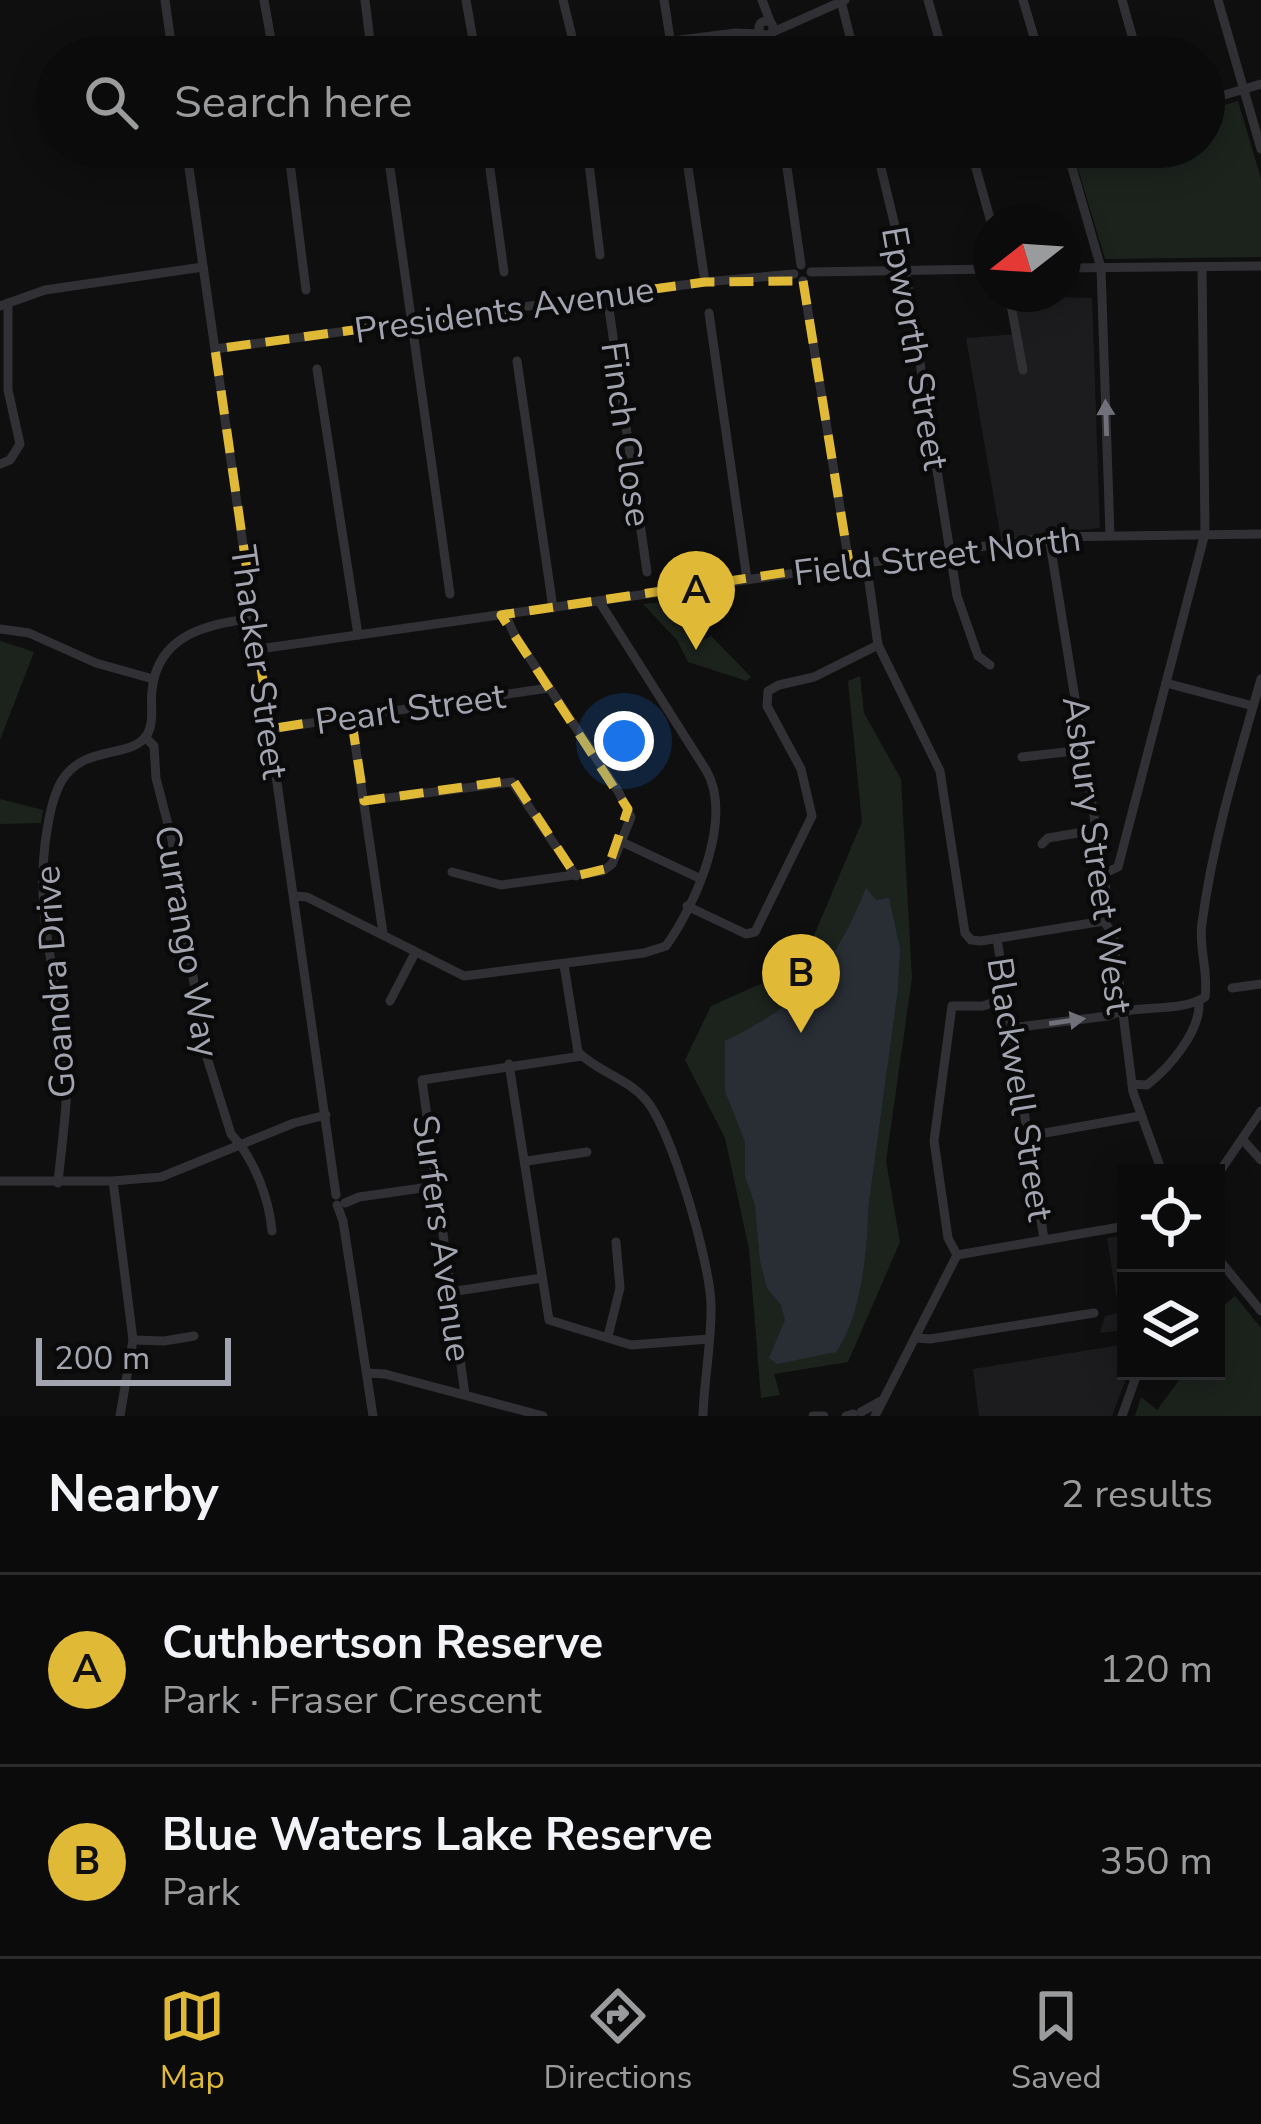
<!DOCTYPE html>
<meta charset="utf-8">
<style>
:root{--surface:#0b0b0c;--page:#19191a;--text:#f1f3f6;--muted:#9a9b9d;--line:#2b2b2d;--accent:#e0ba37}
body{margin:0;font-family:"Nunito Sans",sans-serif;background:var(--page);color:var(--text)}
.controls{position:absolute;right:36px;bottom:36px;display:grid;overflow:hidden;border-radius:0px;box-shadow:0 6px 30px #0003}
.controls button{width:108px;height:108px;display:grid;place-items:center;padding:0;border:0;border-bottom:3px solid var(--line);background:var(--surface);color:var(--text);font:60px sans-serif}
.compass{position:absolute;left:973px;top:204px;width:108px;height:108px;border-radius:50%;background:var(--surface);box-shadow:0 6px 30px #0003;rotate:253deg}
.scale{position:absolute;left:36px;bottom:30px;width:195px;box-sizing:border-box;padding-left:12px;border:6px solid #a2a4b0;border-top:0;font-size:33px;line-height:42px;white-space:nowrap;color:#a2a4b0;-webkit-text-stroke:9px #0a0a0b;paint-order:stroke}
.you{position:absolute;left:624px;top:741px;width:42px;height:42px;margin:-30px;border:9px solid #fff;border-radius:50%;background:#1a73e8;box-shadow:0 0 0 18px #1a73e833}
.badge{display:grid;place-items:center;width:78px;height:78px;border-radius:50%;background:var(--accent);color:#111;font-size:39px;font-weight:700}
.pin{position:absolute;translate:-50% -99px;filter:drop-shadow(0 3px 6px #0008)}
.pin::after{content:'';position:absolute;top:63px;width:42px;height:36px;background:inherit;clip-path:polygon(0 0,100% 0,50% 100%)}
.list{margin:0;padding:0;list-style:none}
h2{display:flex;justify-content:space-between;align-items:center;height:156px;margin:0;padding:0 48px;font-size:51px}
h2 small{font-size:39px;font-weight:400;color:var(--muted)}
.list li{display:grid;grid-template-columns:78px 1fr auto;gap:36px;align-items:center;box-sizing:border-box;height:192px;padding:0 48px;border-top:3px solid var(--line)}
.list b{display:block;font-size:45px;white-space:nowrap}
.list p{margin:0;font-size:39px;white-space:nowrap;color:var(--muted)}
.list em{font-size:39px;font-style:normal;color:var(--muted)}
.icon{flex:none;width:66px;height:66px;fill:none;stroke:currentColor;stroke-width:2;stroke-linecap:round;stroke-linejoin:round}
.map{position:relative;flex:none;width:1261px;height:1416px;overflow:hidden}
.search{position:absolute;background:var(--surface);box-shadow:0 6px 30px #0003;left:36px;right:36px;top:36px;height:132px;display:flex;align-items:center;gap:30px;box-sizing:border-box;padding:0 42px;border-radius:66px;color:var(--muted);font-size:45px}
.sheet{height:540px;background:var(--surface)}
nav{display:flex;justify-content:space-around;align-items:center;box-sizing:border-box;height:168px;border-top:3px solid var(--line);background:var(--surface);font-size:33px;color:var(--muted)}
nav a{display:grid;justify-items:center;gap:6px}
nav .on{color:var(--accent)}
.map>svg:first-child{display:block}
.built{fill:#1c1b1d}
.green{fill:#1c231d}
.water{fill:#292e35}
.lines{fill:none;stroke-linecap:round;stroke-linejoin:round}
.minor{stroke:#313135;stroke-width:9}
.oneway{fill:#6f7079}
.marked{fill:none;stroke:#e0ba37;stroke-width:9;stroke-dasharray:24 15;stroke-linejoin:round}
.labels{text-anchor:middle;stroke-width:9;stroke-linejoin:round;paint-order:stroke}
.street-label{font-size:36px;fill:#a2a4b0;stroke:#0a0a0b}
</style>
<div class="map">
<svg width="1261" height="1416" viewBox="0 0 1261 1416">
<rect width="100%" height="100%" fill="#0f0f10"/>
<g class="built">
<path d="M1016 296 1092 298 1100 528 1001 539 966 338 1019 334Z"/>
<path d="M1126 1235V1330L1100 1333 1105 1316 1119 1313 1107 1238Z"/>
<path d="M1126 1344 1129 1371 1112 1416H979L973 1369Z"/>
</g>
<g class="green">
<path d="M1238 101 1261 179V257L1105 259 1072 149 1204 147V111Z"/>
<path d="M664 602 698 642 711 636 751 677 747 681 688 662 677 640 643 604Z"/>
<path d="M1 641 34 652 0 740V641Z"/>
<path d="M860 676 864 713 901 779 912 978 886 1161 900 1242 848 1362 774 1374 780 1395 761 1398 749 1249 725 1138 685 1060 711 1006 801 966 862 822 848 681Z"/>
<path d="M0 799 43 810 41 823 0 824Z"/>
<path d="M1235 1296 1261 1328V1416H1135L1141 1397 1157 1410 1186 1371H1216V1312Z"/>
</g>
<path class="water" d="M866 888 876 900 889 898 900 949 898 988 868 1209C868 1250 860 1320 836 1352L777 1364 769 1358 785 1320 781 1305 767 1288 760 1261 755 1205 745 1176V1142L725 1091V1041C803 1003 834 968 866 888Z"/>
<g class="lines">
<g class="minor">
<path d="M165 0 173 57"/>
<path d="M264 0 274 57"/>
<path d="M365 0 372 57"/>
<path d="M466 0 476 57"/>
<path d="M563 0 576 53"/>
<path d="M664 0 673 57"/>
<path d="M762 0 770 21"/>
<path d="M928 0 944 57"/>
<path d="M1023 0 1040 57"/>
<path d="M1122 0 1138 57"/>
<path d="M1218 0 1261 149"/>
<path d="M841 1 855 57"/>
<circle cx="766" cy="28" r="7"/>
<path d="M773 32 845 0"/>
<path d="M771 33 772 57"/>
<path d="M543 57 736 33 762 34"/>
<path d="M1204 101 1261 84"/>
<path d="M186 147 336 1195"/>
<path d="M288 147 306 290"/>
<path d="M387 147 450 594"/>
<path d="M487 147 504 272"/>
<path d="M587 147 600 255"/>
<path d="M685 147 705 282"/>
<path d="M784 147 801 265"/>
<path d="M876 147 905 268 957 596 978 656 990 665"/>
<path d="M970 147 991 222"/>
<path d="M1066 147 1101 268 1110 535"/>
<path d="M1063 268 1261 266"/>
<path d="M811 272 991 269"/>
<path d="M803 281 849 563"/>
<path d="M1009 294 1023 370"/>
<path d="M607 295 647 572"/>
<path d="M0 306 45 290 203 267"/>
<path d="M709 313 747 579"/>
<path d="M215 349 705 282 794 274"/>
<path d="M517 361 553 608"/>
<path d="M317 369 358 635"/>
<path d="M0 464 10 460 20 444 8 390V303"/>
<path d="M1049 537 1108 903 1104 921 1113 935 1133 1092 1161 1169"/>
<path d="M866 561 878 645 940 771 965 933 971 940 981 941 1104 921"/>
<path d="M0 629 29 633 96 663 153 679"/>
<path d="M259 649 1049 537 1261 534"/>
<path d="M1166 683 1253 706"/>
<path d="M351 716 383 933"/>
<path d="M270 729 549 688"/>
<path d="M145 737 154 746 156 778 172 840 204 1048 231 1134C254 1158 269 1198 272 1231"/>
<path d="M1022 757 1083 750"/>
<path d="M364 801 512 782 576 876"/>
<path d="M622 842 699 878"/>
<path d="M1042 844 1048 838 1096 830"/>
<path d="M452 872 501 885 603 871 612 864 631 817 618 791 515 636 505 614"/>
<path d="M1103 874 1118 867 1205 533 1202 267"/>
<path d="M294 896 307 897 464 976 644 953 666 946C696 904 734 818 706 770L599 601"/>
<path d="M687 906 746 934 755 932 812 816 801 769 767 706 768 691 779 685 814 677 878 645"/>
<path d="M997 939 1044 1239"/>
<path d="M564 965 578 1052C598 1072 627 1078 646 1100 672 1130 710 1263 711 1304 712 1341 704 1379 703 1416"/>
<path d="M1232 988 1261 984"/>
<path d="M390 1001 415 953"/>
<path d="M1011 1028 1108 1016C1138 1003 1178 1014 1205 997 1209 972 1198 947 1202 923 1213 840 1238 759 1261 679"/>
<path d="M509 1064 549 1320 631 1345 709 1339"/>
<path d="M1132 1084 1147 1085C1169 1068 1201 1031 1199 1002"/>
<path d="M1028 1136 1140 1116"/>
<path d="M1242 1139 1261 1160"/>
<path d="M527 1161 587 1152"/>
<path d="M1216 1177 1261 1111"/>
<path d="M0 1181H113L161 1177 294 1123 326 1115"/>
<path d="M113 1181 133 1340 120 1416"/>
<path d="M58 1183C62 1139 71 1088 65 1044 56 973 36 919 45 844 48 824 51 800 61 782 84 743 130 760 147 735 155 721 150 705 152 690 158 634 208 624 254 618"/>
<path d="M345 1203 359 1197 436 1186"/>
<path d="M337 1205 343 1221 373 1416"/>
<path d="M957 1255 1126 1226"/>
<path d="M1216 1256 1261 1311"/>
<path d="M450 1292 542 1278"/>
<path d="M608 1336 620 1288 616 1242"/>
<path d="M915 1338 930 1339 1094 1313"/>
<path d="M133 1340 164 1341 194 1336"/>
<path d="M367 1373 385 1374 543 1416"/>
<path d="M465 1395 422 1080 582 1056"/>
<path d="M861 1412 881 1401"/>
<path d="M813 1416H824"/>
<path d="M846 1416 853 1414"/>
<path d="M875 1416 957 1255 948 1238 934 1141 952 1006H983L1006 998"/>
<path d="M1122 1416 1138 1371"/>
</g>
</g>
<defs><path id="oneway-solid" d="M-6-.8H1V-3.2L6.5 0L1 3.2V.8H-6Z" transform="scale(3)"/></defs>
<g class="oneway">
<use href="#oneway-solid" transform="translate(1106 418) rotate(-92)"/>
<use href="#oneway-solid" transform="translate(1067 1021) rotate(-8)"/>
</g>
<path class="marked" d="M803 281 849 563 501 615 628 809 608 868 576 876 513 780 364 801 351 716 270 729 215 349 705 282Z"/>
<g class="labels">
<g class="street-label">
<text transform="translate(504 309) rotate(-8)" y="13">Presidents Avenue</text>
<text transform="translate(916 348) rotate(80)" y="13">Epworth Street</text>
<text transform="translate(627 434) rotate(82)" y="13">Finch Close</text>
<text transform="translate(937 555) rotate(-7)" y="13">Field Street North</text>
<text transform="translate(260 662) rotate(82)" y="13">Thacker Street</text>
<text transform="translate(410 708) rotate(-8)" y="13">Pearl Street</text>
<text transform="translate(1098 855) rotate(82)" y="13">Asbury Street West</text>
<text transform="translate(188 941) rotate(80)" y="13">Currango Way</text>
<text transform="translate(54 982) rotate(-94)" y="13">Goandra Drive</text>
<text transform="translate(1021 1089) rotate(81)" y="13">Blackwell Street</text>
<text transform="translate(443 1238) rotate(82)" y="13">Surfers Avenue</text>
</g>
</g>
</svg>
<div class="controls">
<button><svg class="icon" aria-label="locate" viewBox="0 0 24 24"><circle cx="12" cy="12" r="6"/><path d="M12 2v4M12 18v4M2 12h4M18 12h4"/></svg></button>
<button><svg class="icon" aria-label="layers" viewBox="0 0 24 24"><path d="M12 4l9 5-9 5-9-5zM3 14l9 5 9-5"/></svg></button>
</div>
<svg class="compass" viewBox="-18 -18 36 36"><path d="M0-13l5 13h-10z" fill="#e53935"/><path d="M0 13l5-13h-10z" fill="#9a9b9d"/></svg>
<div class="scale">200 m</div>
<div class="you"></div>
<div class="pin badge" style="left:696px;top:650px">A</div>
<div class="pin badge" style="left:801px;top:1033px">B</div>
<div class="search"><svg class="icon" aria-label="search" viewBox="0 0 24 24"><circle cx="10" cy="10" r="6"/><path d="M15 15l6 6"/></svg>Search here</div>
</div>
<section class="sheet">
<h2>Nearby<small>2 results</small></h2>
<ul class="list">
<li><span class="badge">A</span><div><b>Cuthbertson Reserve</b><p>Park · Fraser Crescent</p></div><em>120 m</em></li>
<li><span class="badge">B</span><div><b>Blue Waters Lake Reserve</b><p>Park</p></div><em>350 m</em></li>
</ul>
</section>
<nav>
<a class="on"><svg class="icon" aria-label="map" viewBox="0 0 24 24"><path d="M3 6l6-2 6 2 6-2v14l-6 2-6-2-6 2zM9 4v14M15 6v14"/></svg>Map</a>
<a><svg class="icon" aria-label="directions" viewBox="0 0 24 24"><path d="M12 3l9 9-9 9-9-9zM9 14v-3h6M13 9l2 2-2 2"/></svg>Directions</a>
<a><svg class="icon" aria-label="saved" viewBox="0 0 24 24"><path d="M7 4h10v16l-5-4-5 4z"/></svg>Saved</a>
</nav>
